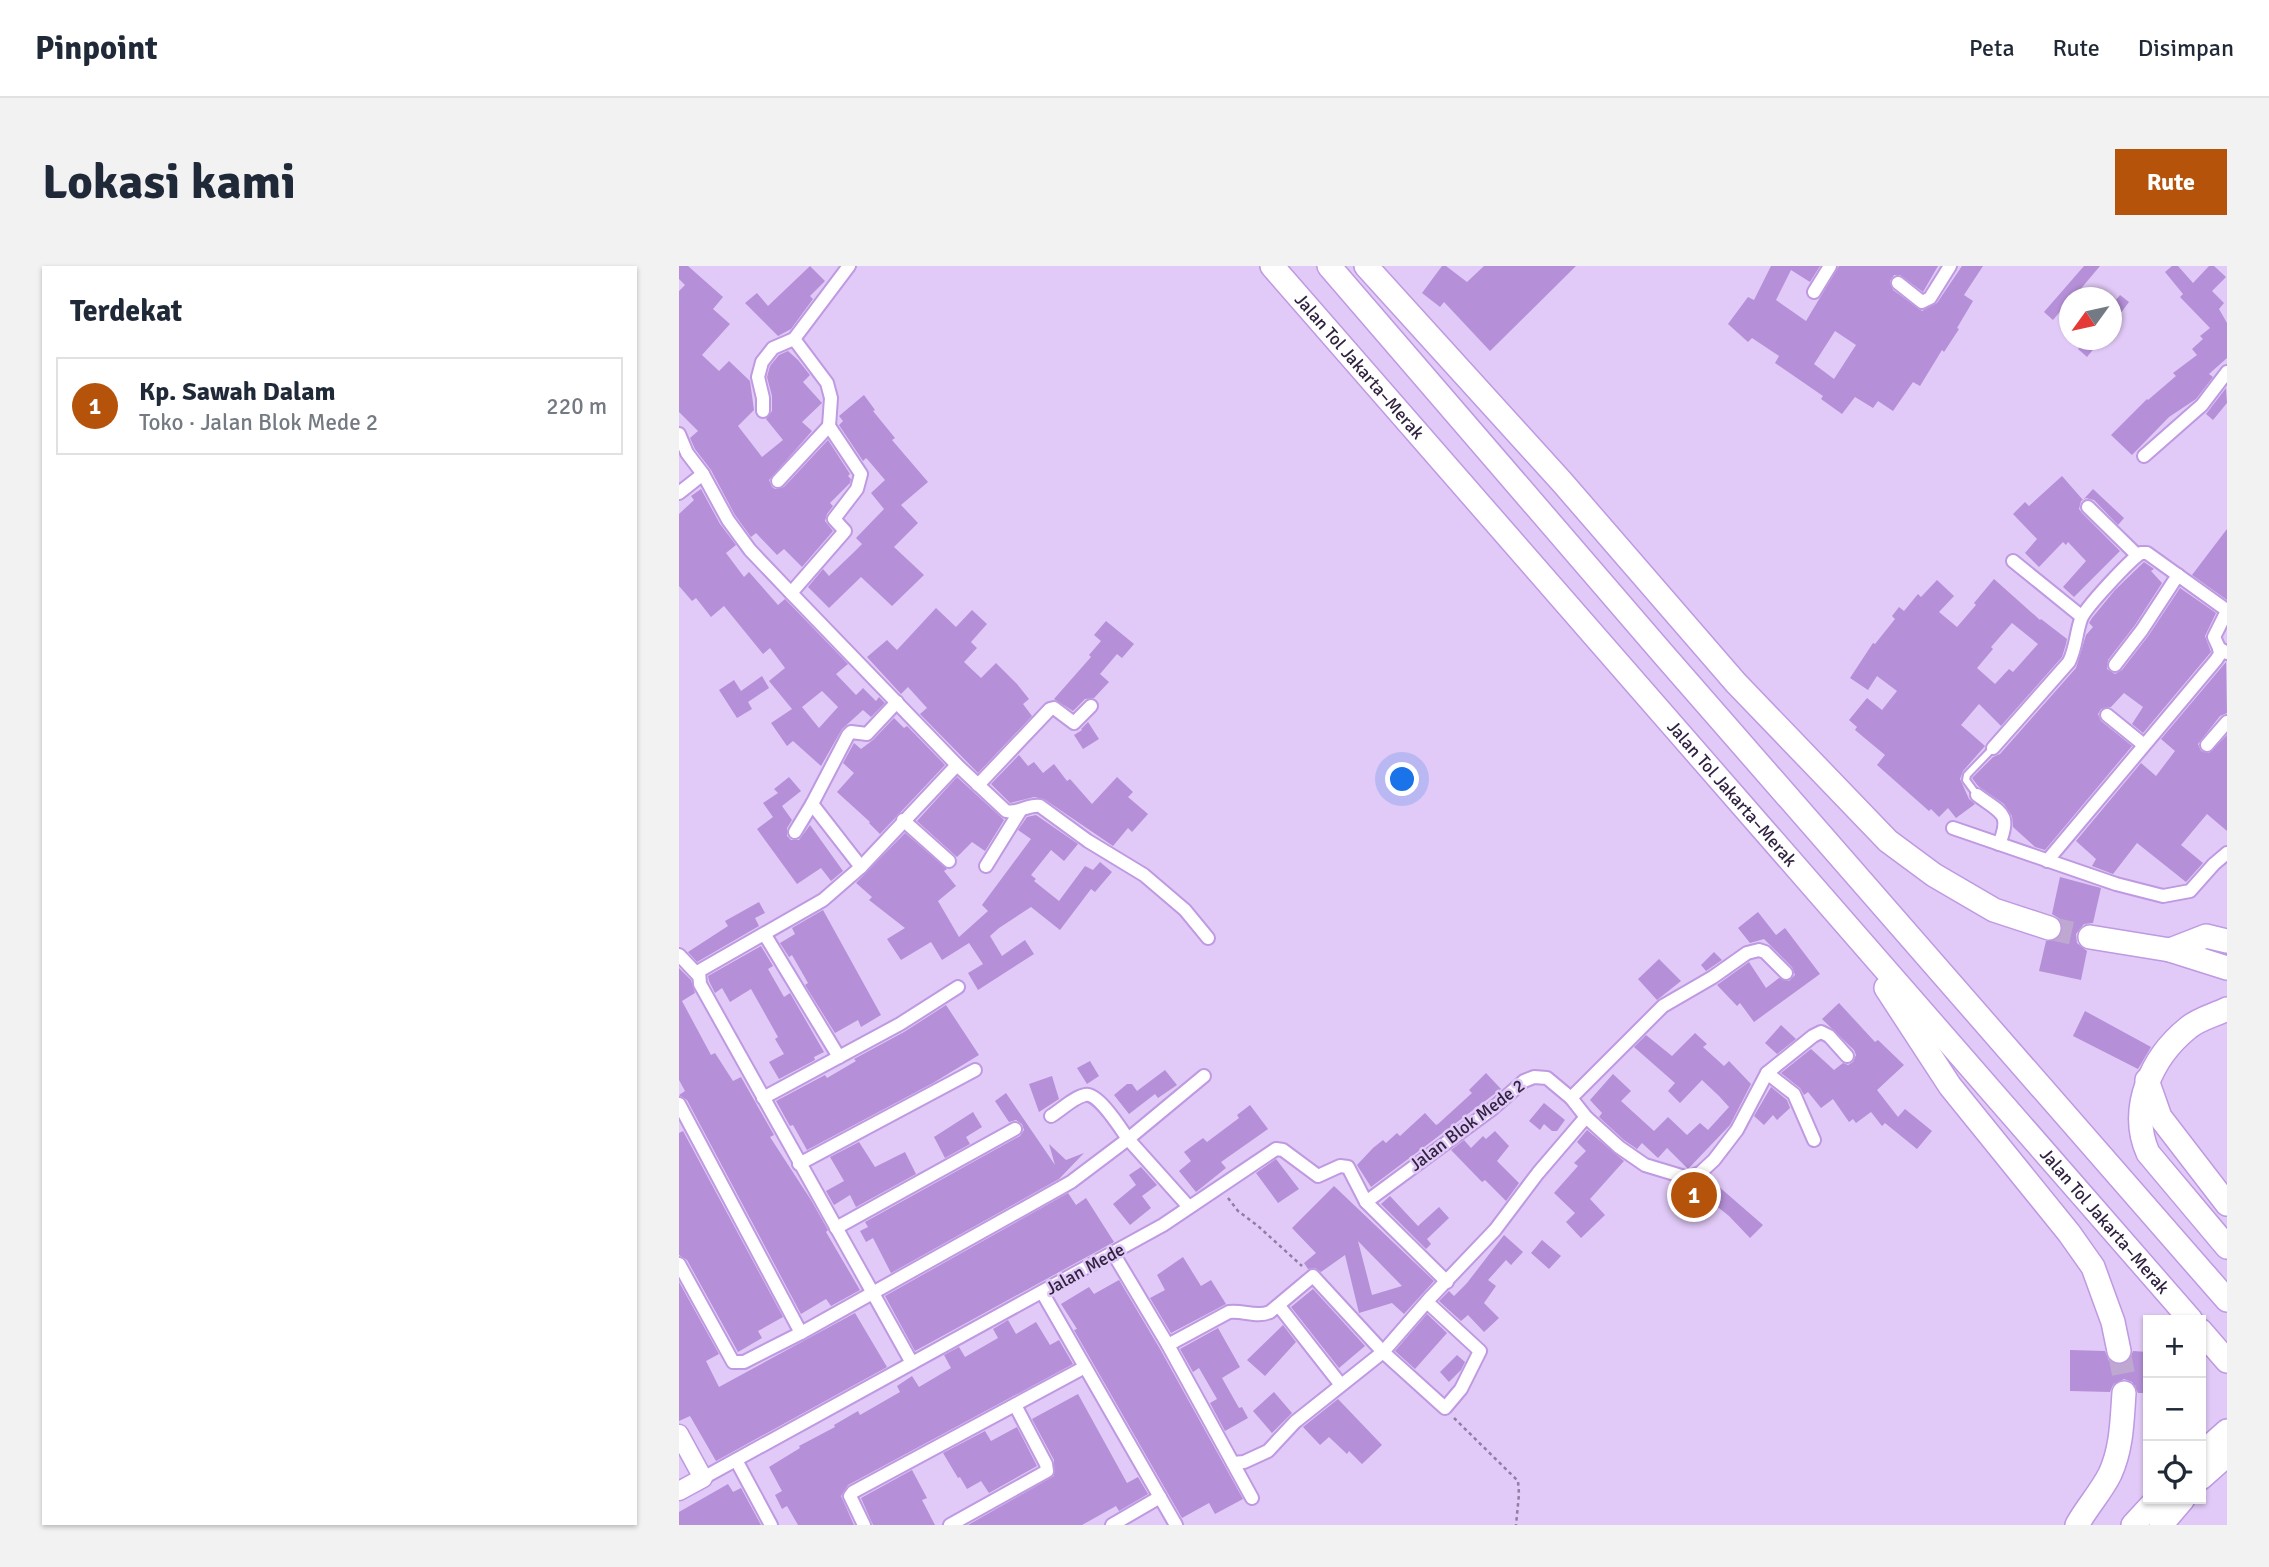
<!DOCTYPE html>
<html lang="id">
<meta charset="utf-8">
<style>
:root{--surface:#fff;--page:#f2f2f3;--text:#1f2937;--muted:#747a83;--line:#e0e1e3;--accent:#b45309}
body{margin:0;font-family:Signika,sans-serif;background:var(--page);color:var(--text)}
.controls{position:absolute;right:21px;bottom:21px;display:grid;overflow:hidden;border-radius:0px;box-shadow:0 2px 5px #0004}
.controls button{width:63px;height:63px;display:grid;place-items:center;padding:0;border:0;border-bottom:2px solid var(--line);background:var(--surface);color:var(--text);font:35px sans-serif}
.compass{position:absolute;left:1380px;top:21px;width:63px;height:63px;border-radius:50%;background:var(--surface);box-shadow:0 2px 5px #0004;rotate:237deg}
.you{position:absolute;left:724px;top:514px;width:24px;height:24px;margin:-18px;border:5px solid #fff;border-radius:50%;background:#1a73e8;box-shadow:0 0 0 10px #1a73e833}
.badge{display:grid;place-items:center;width:46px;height:46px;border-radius:50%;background:var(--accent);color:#fff;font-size:23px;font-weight:700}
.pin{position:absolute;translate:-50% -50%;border:4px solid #fff;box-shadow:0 2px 7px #0006}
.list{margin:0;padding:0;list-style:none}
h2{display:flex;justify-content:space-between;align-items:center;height:91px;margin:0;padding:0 28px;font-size:30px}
h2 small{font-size:23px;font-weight:400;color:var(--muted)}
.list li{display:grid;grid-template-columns:46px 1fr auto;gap:21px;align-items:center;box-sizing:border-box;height:98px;margin:0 14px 14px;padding:0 14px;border:2px solid var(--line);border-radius:0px}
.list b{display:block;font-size:26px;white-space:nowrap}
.list p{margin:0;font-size:23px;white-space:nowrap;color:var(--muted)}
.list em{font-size:23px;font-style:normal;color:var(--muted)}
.icon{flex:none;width:38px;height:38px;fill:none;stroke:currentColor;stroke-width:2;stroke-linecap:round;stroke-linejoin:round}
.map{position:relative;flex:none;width:1548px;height:1259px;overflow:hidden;border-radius:0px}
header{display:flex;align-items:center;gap:42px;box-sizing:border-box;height:98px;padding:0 35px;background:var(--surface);border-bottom:2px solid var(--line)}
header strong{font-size:33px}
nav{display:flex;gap:38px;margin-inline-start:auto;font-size:24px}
.intro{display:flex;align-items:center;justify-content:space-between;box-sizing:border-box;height:168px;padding:0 42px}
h1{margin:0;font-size:49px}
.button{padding:18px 32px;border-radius:0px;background:var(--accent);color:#fff;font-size:24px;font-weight:700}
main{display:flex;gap:42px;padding:0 42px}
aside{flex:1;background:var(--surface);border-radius:0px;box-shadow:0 2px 5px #0004}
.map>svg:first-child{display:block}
.building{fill:#b58fd7;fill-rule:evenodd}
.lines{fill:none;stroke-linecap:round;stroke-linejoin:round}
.highway-tunnel{stroke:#bea8d2;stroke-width:23;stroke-dasharray:23 11;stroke-linecap:butt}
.lane-casing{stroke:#bf99e1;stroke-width:10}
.street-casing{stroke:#bf99e1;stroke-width:16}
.secondary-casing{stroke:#bf99e1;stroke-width:21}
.highway-casing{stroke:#bf99e1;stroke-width:26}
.path{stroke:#907da3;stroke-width:2.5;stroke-dasharray:3.5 3.5;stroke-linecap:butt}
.lane{stroke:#fff;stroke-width:6}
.street{stroke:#fff;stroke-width:12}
.secondary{stroke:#fff;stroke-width:18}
.highway{stroke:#fff;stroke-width:23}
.labels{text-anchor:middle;stroke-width:5;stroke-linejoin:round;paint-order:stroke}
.street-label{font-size:18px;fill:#31223f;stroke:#e1caf7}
</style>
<header>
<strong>Pinpoint</strong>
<nav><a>Peta</a><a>Rute</a><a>Disimpan</a></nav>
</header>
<div class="intro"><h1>Lokasi kami</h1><a class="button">Rute</a></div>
<main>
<aside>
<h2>Terdekat<small></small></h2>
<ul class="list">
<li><span class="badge">1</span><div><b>Kp. Sawah Dalam</b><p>Toko · Jalan Blok Mede 2</p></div><em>220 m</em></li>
</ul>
</aside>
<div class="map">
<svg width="1548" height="1259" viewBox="0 0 1548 1259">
<rect width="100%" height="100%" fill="#e1caf7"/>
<g class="building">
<path d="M0 0H9L44 31 34 43 51 58 23 89 40 105 50 95 71 115 75 144 59 160 83 191 104 174 87 153 93 145V130L88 111 91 100 100 89 109 85 119 94 131 109 124 116 143 137 123 156 133 165 90 214 93 221 96 223 105 221 149 174 171 208 169 210 172 213 171 217 151 237 154 240 148 248 146 255 154 265 123 301 105 283 98 289 77 267 72 271 56 249 32 204 16 183 11 172 19 165 0 146V25L6 19 0 13Z"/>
<path d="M131 0 146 15 131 30 134 33 112 63 99 70 66 37 78 27 89 40Z"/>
<path d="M763 0H767L788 16 805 0H897L811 85 765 36 761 41 743 27Z"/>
<path d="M1092 0H1141L1131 16 1112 4 1097 34 1127 55 1160 0H1259L1244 26 1221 9H1215L1211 15 1214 24 1243 45 1258 37 1283 0H1304L1285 29 1294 35 1278 62 1280 63 1265 86 1263 84 1241 120 1234 116 1214 145 1199 135 1194 142 1176 131 1163 148 1142 133 1144 130 1096 97 1100 90 1073 72 1069 76 1049 58 1069 31 1075 34ZM1156 65 1177 79 1155 113 1135 98Z"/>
<path d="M1405 0H1421L1394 32H1390V35L1374 54 1365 46Z"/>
<path d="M1493 0H1499L1514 17 1530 0H1535L1547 11 1533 25 1545 37 1540 43 1548 57V92L1530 108 1534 111 1517 133 1490 151 1453 189 1432 169 1468 133 1469 134 1497 110 1494 107 1518 89 1513 83 1524 73 1521 70 1531 62 1501 31 1504 28 1486 6Z"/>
<path d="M1441 29 1450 36 1432 60V40Z"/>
<path d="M1406 74H1422L1408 91 1399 83Z"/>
<path d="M1547 122 1548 137 1534 154 1527 148Z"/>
<path d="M185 129 196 144 194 145 216 172 213 174 249 216 222 239 239 257 215 281 245 309 213 340 182 311 150 342 129 321 144 303 150 310 173 288 183 278 177 272 205 243 192 227 206 214 189 194 187 192 184 195 160 159 164 155 160 150Z"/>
<path d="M1383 210 1404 234 1414 223 1445 252 1439 259 1415 234 1407 232 1402 235 1400 243 1403 247 1441 285 1395 331 1384 321 1407 295 1389 276 1387 279 1384 276 1360 301 1346 287 1358 273 1334 248 1346 236 1350 240Z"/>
<path d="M22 223 41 258 57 279 47 287 65 311 70 306 99 339 106 333 169 398 157 408 177 429 184 422 197 435 200 431 206 437 192 451 184 444 163 463 142 500 114 475 108 480 92 457 113 443 90 415 106 402 91 382 84 388 45 340 32 351 17 332 13 335 0 320V248L15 234 12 230ZM143 425 159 441 140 462 123 441Z"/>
<path d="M1548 263V334L1513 309Z"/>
<path d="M1465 296 1475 303 1472 305 1483 317 1456 359 1429 394 1428 403 1436 408 1443 404 1470 369 1501 322 1537 347 1526 370 1532 386 1464 467 1453 458 1464 441 1445 427 1432 441 1422 443 1419 448 1422 455 1453 480 1366 584 1356 581 1334 561 1333 550 1325 538 1299 520 1293 512 1314 491 1321 488 1397 402 1407 369 1414 361 1410 357 1413 352 1436 324Z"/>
<path d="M1315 313 1361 354 1362 353 1388 373 1387 378 1383 391 1322 460 1300 438 1282 459 1306 480 1284 505 1281 513 1290 533 1296 538 1277 552 1269 542 1260 551 1252 543 1250 545 1198 499 1206 489 1176 464 1178 461 1170 454 1188 432 1203 444 1218 425 1198 410 1189 424 1171 412 1194 377 1196 378 1216 353 1213 350 1220 341 1225 345 1239 328 1242 331 1258 314 1275 330 1260 346 1278 361 1297 339 1295 337ZM1333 357 1359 378 1334 406 1330 403 1316 418 1298 402 1314 383 1312 381Z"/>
<path d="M257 342 277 361 293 344 308 358 292 376 298 382 285 396 302 412 317 397 338 418 350 433 344 438 353 450 299 507 241 448 248 442 229 421 222 428 188 391 208 374 218 384Z"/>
<path d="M427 355 455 378 443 392 438 388 421 408 430 416 415 432 406 433 394 445 375 433 412 391 410 389 422 375 415 369Z"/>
<path d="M1547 396 1548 447 1541 450 1519 478 1522 485 1530 487 1548 469V565L1528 548 1502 579 1524 597 1507 616 1458 577 1434 608 1413 600 1417 593 1397 575 1462 497 1477 510 1496 485 1482 473Z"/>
<path d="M83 410 90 422 69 436 73 443 58 452 40 424 55 414 62 425Z"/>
<path d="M215 452 225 462 228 460 266 499 201 568 190 557 191 556 158 526 175 507 164 497 175 477 182 483 194 474Z"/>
<path d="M409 456 420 473 404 483 395 469 403 464 402 463Z"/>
<path d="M340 489 349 500 355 496 364 507 375 498 388 515 391 513 413 538 438 511 454 526 449 531 469 548 453 566 449 562 434 580 365 533 355 531 331 537 312 518Z"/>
<path d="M110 511 122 525 103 540 113 554 108 562V570L112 574H120L131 559 164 605 152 615 142 602 118 618 78 563 94 551 84 537 99 527 95 523Z"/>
<path d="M278 511 325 554 306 585 293 576 278 591 238 555Z"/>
<path d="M357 549 399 578 385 595 372 584 352 609 357 613 355 615 380 635 406 600 414 604 421 596 433 606 416 626 412 623 381 664 352 641 320 662 311 670 323 690 346 674 355 688 299 724 289 707 304 698 290 677 263 694 252 676 222 694 208 673 226 662 190 634 193 631 177 617 226 567 268 603 265 605 277 620 259 635 280 671 309 645 303 639 352 573 339 564 348 551Z"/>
<path d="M1381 611 1422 622 1414 657 1405 658 1397 668 1398 677 1408 685 1402 714 1360 705 1367 675 1379 673 1383 666 1381 653 1373 648Z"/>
<path d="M80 636 86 647 76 652 80 660 18 696 9 686 49 660 46 655Z"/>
<path d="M144 644 202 749 182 761 179 754 156 767 126 719 129 717 113 689 110 691 101 677 116 668 113 662Z"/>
<path d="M1079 646 1097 669 1106 662 1141 708 1075 756 1061 737 1058 740 1038 719 1070 696 1087 722 1100 712 1110 715 1116 709 1113 701 1085 673 1071 677 1059 662Z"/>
<path d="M82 680 94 700 89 703 105 731 111 727 145 786 135 791 136 794 100 813 90 796 105 788 96 773 99 771 72 723 51 736 43 722 36 727 30 715 29 710Z"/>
<path d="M1035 686 1043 694 1027 705 1022 699Z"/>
<path d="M980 693 1002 715 978 734 959 713Z"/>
<path d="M0 702 12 714 16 727 3 735 32 789 36 787 54 815 62 811 95 869 91 871 132 934 149 964 147 966 181 1024 152 1040 147 1033 122 1048 8 834 0 829 6 825 0 814Z"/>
<path d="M1160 737 1196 776 1199 774 1225 799 1198 824 1219 851 1226 843 1253 865 1238 883 1206 857 1203 860 1192 846 1177 857 1174 853 1170 856 1154 833 1142 842 1129 826 1125 829 1121 822 1102 807 1132 783 1155 804 1164 797 1169 799 1174 796 1177 789 1175 784 1143 753Z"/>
<path d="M267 739 300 789 254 817 128 884 114 859 111 860 97 835 146 809 148 812 177 795 175 793 225 766Z"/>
<path d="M1406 745 1472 781 1459 803 1394 770Z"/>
<path d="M1102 759 1117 773 1098 788 1086 777Z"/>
<path d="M1016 767 1028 778 1024 781 1045 800 1050 795 1072 818 1051 859 1009 903 988 882 979 892 963 877 958 883 945 874 920 851 923 847 911 834 934 808 952 825 942 835 975 865 989 851 1008 869 1021 857 1029 864 1050 841 1040 830 1023 814 1001 837 989 825 996 817 955 781 967 769 993 790Z"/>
<path d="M411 795 420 810 408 818 398 802Z"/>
<path d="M486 804 498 819 479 832 476 828 450 848 435 829 448 818H453L458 825Z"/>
<path d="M807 807 822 823 692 921 678 899 694 882 704 874 707 877 718 867 721 870 746 847 757 859 759 858 793 827 790 824Z"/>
<path d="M373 810 380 833 360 846 350 818Z"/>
<path d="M1092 821 1108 834 1111 842 1098 854 1094 849 1085 859 1075 850Z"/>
<path d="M327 827 376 899 370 878 387 894 405 887 380 913 212 1007 194 972 187 976 181 965 189 961 186 956 341 870 345 864 343 858 337 854 330 856 316 835Z"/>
<path d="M865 837 886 854 878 865H873L865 858 861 864 850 855Z"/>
<path d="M571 839 589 863 542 896 547 902 517 926 500 905 512 895 505 886 524 872 528 876 560 852 558 849Z"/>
<path d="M294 846 303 861 287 871 291 878 266 892 255 871Z"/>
<path d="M908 864 945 895 911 933 926 949 902 972 887 956 896 947 875 927 899 900 895 897 907 885 898 876Z"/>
<path d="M4 865 104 1051 79 1065 83 1072 59 1086 8 994 0 989V867Z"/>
<path d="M816 865 830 880 818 895 840 917 827 935 806 914 803 916 772 884 785 874 792 882 804 870 807 873Z"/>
<path d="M180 876 196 901 226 886 237 908 177 941 171 929 155 939 147 925 165 915 151 891Z"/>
<path d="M597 893 620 923 599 937 577 907Z"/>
<path d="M462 901 478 919 463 930 472 942 451 959 434 938 457 919 450 909Z"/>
<path d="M1031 913 1084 959 1071 972 1050 950 1020 926Z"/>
<path d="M655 920 755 1015 725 1048 713 1037 680 1047 666 989 642 1006 636 1002 629 1003 625 997 637 987 613 962ZM679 975 723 1020 693 1029Z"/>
<path d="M389 927 397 939 407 932 435 976 236 1085 206 1030Z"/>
<path d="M711 930 739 960 760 941 770 952 748 973 752 978 747 983 702 938Z"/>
<path d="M825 969 844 986 832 999 827 994 809 1014 817 1020 805 1037 820 1052 805 1066 789 1049 782 1055 760 1035 770 1025 775 1030 788 1017Z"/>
<path d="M863 974 882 990 870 1003 852 987Z"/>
<path d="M504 991 522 1020 532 1014 547 1038 492 1067 471 1032 486 1024 478 1009Z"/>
<path d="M440 1014 481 1083 564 1233 536 1248 530 1237 503 1252 395 1064 398 1063 382 1038 410 1021 415 1028Z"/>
<path d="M0 1016 40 1088 27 1095 40 1121 176 1047 208 1101 37 1195 11 1150 0 1155Z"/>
<path d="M634 1023 686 1080 660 1102 612 1041Z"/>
<path d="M748 1048 768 1067 736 1103 716 1085Z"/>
<path d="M329 1054 337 1068 357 1056 371 1079 380 1074 394 1098 169 1219 162 1230 175 1259H119L108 1240 103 1243 96 1229 103 1225 90 1201 121 1182 120 1180 156 1161 155 1159 179 1145 181 1149 221 1126 218 1120 233 1110 240 1121 272 1102 265 1089 280 1081 286 1091 319 1072 314 1063Z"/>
<path d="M604 1059 617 1076 586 1110 568 1094Z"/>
<path d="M539 1062 561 1101 543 1112 560 1142 563 1141 569 1152 546 1165 531 1137 538 1133 520 1102 514 1106 501 1083Z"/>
<path d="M1391 1084 1426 1085 1430 1095 1442 1099 1450 1095 1454 1085 1469 1086V1127H1459L1453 1116 1445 1113 1434 1119 1431 1126 1391 1125Z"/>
<path d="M778 1089 786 1096 782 1104 770 1116 761 1106Z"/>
<path d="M595 1126 613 1147 593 1167 574 1145Z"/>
<path d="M399 1128 448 1217 459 1211 469 1228 440 1245 437 1240 403 1259H289L375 1210V1194L353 1153Z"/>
<path d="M659 1133 703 1179 683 1198 670 1185 668 1188 650 1171 641 1179 624 1161Z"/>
<path d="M338 1161 358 1200 310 1227 302 1215 288 1223 281 1211 279 1212 264 1187 306 1165 312 1175Z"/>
<path d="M233 1204 248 1232 243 1234 256 1259H194L182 1232Z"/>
<path d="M49 1218 54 1226 62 1222 82 1259H0V1246Z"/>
</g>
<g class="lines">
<g class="highway-tunnel">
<path d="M1370 662 1411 671"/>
<path d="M1440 1085 1446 1116 1445 1127"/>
</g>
<g class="lane-casing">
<path id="lane" d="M1298 529 1287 514 1288 509 1314 482"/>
</g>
<g class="street-casing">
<g id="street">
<path d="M1219 17 1243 36 1251 32 1271 0"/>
<path d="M1135 26 1151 0"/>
<path d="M84 145V132L79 111 83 96 94 82 115 73 170 0"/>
<path d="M0 168 8 187 24 208"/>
<path d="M1465 190 1523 139 1548 106"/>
<path d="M99 215 150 160"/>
<path d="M0 227 24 208 49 254 71 284 112 327 166 265 155 253 178 223 182 208 150 160 152 132 148 117 115 73"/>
<path d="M1409 241 1458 289"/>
<path d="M1334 295 1402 350"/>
<path d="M112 327 278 499 327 545C339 548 349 538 361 540L409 575 465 609 506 644 529 672"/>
<path d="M1436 399 1463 364 1499 309"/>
<path d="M1428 449 1465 479"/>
<path d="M1528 479 1548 456"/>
<path d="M1314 482 1390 396C1397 382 1397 367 1402 353 1406 342 1451 294 1462 287H1468L1546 343 1547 347 1535 371 1540 382 1548 387"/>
<path d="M299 519 371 443 375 442 395 457 412 440"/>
<path d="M1298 529C1322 547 1333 547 1320 578"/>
<path d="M133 538 182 601"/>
<path d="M224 554 270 595"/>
<path d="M1274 562 1437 618 1484 630 1511 625 1535 598 1548 587"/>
<path d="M116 566 133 538 169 469 172 466 188 468 218 436"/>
<path d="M1368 595 1537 394 1541 388 1540 382"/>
<path d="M307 600 341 545"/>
<path d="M86 669 160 791"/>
<path d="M0 689 19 709"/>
<path d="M1088 807 1115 828 1135 874"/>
<path d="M84 832 221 758 279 721"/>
<path d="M892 832 984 740 1034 711 1068 687 1080 684 1086 686 1107 707"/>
<path d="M0 838 122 1067"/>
<path d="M120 898 296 804"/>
<path d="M687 936 813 843 845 815 855 811 868 812 892 832 907 851 940 881 966 899 1009 912 1021 907 1035 894 1058 864 1088 807 1134 770 1142 766 1150 770 1168 790"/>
<path d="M510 941 449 873 525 810"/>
<path d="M157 962 336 863"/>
<path d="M434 987 489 1079 573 1232"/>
<path d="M0 998 54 1096H65L122 1067 392 916 449 873C442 863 419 826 406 829 395 831 382 844 372 850"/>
<path d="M363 1026 497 1259"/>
<path d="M600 1040 662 1119"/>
<path d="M489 1079 550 1046C564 1044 578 1052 591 1046L634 1010 704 1086 766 1142 782 1123 801 1085 748 1036"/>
<path d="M233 1097 21 718 20 705 144 634 182 601 278 499"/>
<path d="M57 1194 92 1259"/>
<path d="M554 1197 565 1196 589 1185 616 1156 704 1086 751 1032 816 964 859 907 907 851"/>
<path d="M24 1212 484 959 597 883 604 884 639 910 661 900 669 901 687 936 768 1016"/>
<path d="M185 1259 171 1230 174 1226 406 1101"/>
<path d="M271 1259 368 1205 367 1198 336 1139"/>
<path d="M433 1259 481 1231"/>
</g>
</g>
<g class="secondary-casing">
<path id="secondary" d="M0 1168 24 1212 0 1225"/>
</g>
<g class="highway-casing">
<g id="highway">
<path id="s1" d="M593 0 1512 1054"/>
<path d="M650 0 985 389 1548 1034"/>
<path d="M687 0 883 216 1057 417 1209 575 1255 609 1315 644 1370 662"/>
<path d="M1411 671 1491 684 1548 702"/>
<path d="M1491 684 1527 670 1548 675"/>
<path d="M1207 722 1271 820 1390 967 1414 1001 1434 1056 1440 1085"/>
<path d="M1548 743C1536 749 1519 753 1509 762 1473 791 1449 842 1469 887L1548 981"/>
<path d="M1468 814 1481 851 1548 938"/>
<path d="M1522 1065 1548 1095"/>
<path d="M1522 1188 1548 1165"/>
<path d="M1522 1212 1548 1189"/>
<path d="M1398 1259C1408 1241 1422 1226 1431 1208 1443 1182 1443 1154 1445 1127"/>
<path d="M1454 1259 1478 1233"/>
<path d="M1482 1259 1504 1233"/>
</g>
</g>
<g class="path">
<path d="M549 932 559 945 579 960 623 1000"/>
<path d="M775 1152 839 1215 840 1228 837 1259"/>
</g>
<use href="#lane" class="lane"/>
<use href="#street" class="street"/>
<use href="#secondary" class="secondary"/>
<use href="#highway" class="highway"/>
</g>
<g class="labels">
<g class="street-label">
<text dy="6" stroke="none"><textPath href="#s1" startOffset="133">Jalan Tol Jakarta–Merak</textPath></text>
<text dy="6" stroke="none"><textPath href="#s1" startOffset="700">Jalan Tol Jakarta–Merak</textPath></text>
<text transform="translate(788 859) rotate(-37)" y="6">Jalan Blok Mede 2</text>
<text dy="6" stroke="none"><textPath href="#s1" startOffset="1267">Jalan Tol Jakarta–Merak</textPath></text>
<text transform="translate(406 1003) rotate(-29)" y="6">Jalan Mede</text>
</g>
</g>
</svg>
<div class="controls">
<button>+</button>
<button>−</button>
<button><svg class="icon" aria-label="locate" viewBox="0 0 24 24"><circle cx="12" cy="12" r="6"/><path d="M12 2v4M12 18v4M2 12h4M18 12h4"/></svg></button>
</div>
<svg class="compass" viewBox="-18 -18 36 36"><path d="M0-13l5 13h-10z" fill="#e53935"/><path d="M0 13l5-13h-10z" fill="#747a83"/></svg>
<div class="you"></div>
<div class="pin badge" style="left:1015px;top:929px">1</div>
</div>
</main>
